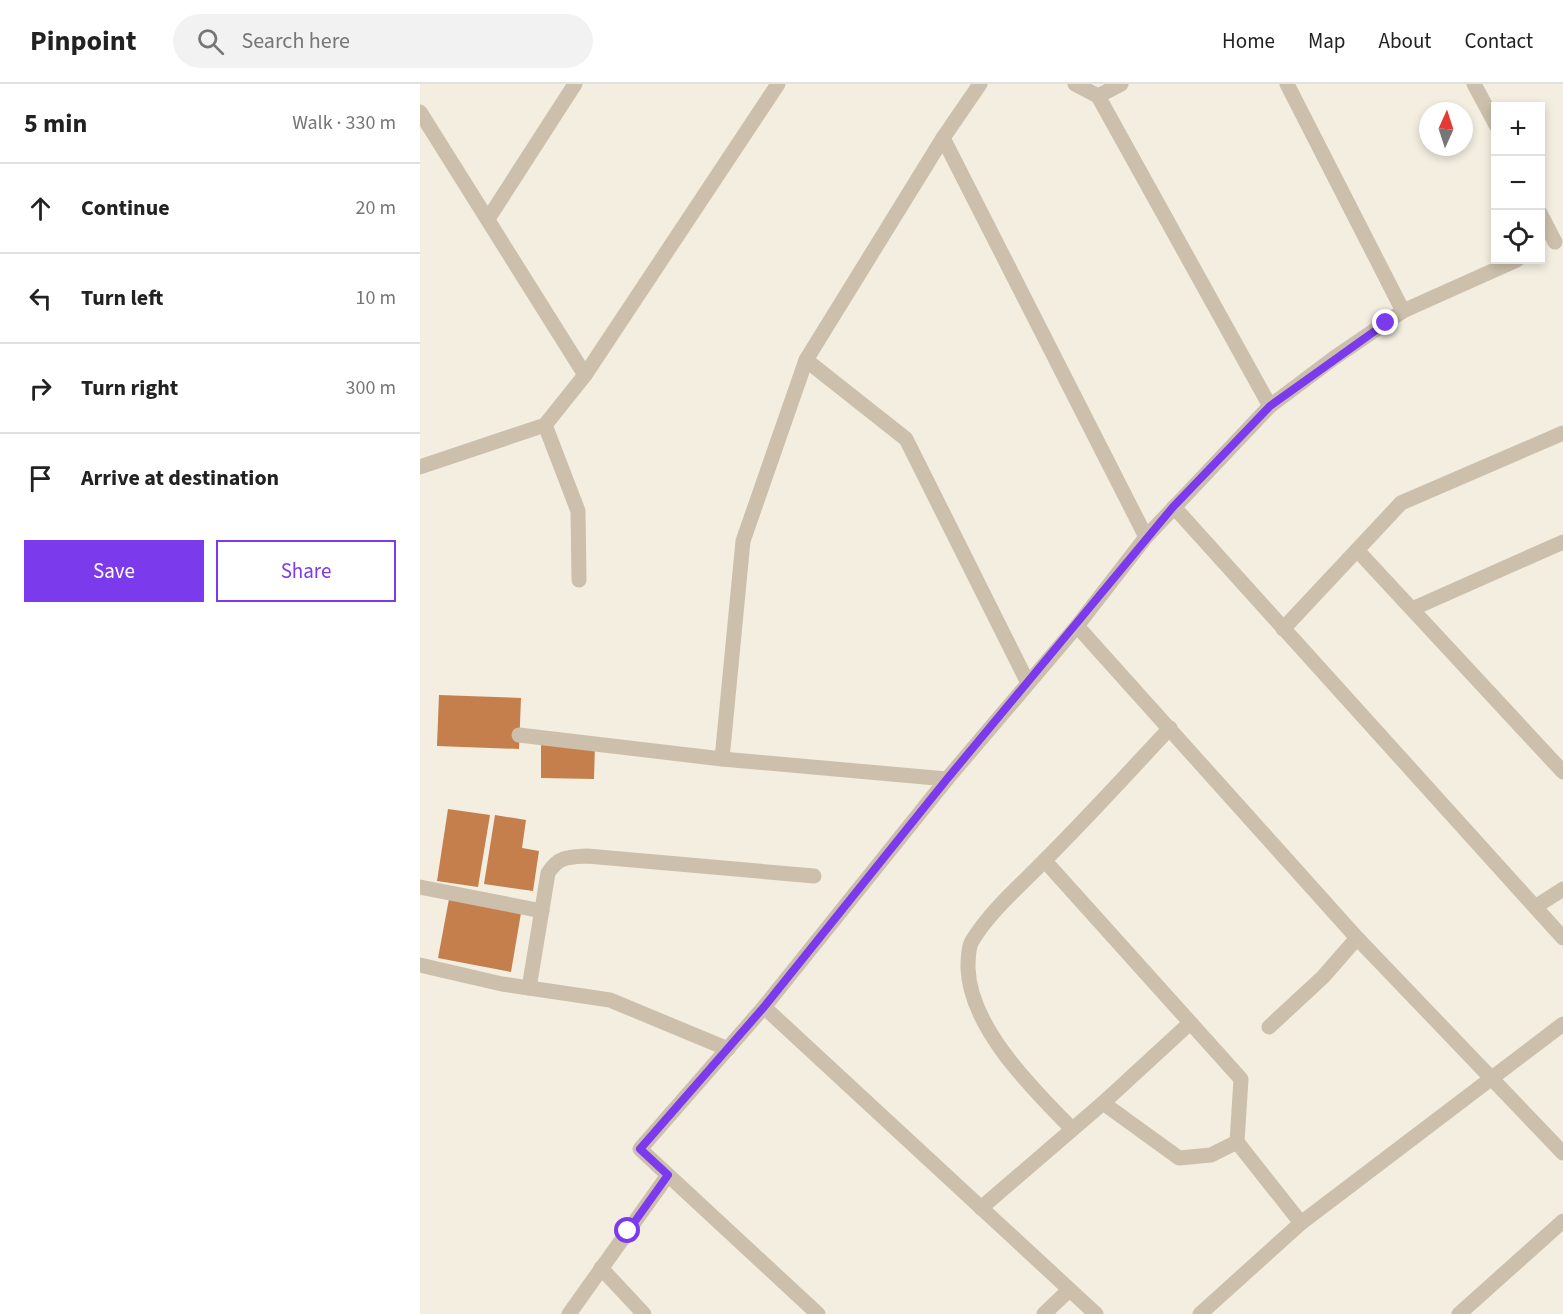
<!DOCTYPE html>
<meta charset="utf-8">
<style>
:root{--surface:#fff;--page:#f2f2f2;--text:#222;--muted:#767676;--line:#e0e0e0;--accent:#7c3aed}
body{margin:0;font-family:"Source Sans 3",sans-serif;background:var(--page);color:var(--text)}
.controls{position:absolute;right:18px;top:18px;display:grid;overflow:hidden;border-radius:0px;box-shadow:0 3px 9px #0003}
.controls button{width:54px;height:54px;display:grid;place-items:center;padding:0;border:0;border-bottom:2px solid var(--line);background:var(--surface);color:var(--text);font:30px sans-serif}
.compass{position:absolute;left:999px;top:18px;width:54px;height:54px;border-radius:50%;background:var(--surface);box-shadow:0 3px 9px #0003;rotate:3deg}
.stop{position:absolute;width:18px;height:18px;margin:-14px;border:4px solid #7c3aed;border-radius:50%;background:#fff}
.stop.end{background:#7c3aed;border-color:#fff;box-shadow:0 2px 6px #0008}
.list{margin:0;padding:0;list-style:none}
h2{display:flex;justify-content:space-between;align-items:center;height:78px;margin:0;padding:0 24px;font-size:26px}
h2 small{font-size:20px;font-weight:400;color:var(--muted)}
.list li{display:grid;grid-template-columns:39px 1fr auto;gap:18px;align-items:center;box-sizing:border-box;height:90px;padding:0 24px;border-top:2px solid var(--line)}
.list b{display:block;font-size:22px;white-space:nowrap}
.list em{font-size:20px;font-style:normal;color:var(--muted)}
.actions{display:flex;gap:12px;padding:18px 24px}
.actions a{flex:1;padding:14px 0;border:2px solid var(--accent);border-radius:0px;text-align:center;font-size:21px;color:var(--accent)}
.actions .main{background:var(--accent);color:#fff}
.icon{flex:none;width:33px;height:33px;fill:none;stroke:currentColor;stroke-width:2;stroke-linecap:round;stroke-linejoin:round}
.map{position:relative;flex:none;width:1143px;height:1230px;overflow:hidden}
header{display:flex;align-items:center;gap:36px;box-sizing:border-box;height:84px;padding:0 30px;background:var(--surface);border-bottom:2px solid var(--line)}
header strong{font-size:28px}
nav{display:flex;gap:33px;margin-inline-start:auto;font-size:21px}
.search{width:420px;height:54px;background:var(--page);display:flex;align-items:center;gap:15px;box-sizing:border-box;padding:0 21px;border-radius:33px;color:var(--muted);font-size:22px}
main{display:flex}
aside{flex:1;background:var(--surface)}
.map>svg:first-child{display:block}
.building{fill:#c57f4c}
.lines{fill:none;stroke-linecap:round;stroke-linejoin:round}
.minor{stroke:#ccc0ac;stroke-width:15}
.route{stroke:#7c3aed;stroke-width:8}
</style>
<header>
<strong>Pinpoint</strong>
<div class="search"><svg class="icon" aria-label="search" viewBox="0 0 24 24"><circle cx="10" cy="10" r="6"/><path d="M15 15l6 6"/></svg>Search here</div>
<nav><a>Home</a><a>Map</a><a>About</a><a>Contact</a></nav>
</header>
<main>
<aside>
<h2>5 min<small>Walk · 330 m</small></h2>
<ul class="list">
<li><svg class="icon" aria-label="ahead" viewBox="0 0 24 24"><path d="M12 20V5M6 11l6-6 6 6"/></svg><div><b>Continue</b></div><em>20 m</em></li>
<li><svg class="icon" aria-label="left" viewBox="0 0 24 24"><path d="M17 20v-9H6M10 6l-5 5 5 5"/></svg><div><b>Turn left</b></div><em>10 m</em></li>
<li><svg class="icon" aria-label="right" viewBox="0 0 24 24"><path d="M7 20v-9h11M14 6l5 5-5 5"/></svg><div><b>Turn right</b></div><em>300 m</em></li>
<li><svg class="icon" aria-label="arrive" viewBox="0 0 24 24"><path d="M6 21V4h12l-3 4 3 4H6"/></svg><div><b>Arrive at destination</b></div></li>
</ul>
<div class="actions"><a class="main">Save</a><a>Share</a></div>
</aside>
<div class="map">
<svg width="1143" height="1230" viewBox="0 0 1143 1230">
<rect width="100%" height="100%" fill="#f3eee0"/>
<g class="building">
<path d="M19 611 101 614 99 665 17 662Z"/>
<path d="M121 659 175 660 174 695 121 694Z"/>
<path d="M28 725 70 731 58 803 17 797Z"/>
<path d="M75 731 106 736 102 764 119 767 113 807 64 800Z"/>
<path d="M29 815 101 829 91 888 18 874Z"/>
</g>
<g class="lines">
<g class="minor">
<path d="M655 0 678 12 850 322"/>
<path d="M867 0 983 227"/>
<path d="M1054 0 1076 41"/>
<path d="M678 12 701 0"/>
<path d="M0 28 165 291"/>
<path d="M523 54 726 453"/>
<path d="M1120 129 1135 158"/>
<path d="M68 135 155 0"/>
<path d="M386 276 486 355 608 599"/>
<path d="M125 341 158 427 159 496"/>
<path d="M0 383 125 341 165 291 358 0"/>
<path d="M754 423 1143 854"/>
<path d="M937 466 1143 688"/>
<path d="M992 525 1143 458"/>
<path d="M657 542 937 854 1143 1069"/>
<path d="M863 545 981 419 1143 349"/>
<path d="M99 651 302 675 527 695"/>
<path d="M302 675 323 457 386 276 523 54 560 0"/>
<path d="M625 777 821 995 817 1058 881 1139"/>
<path d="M0 803 122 827"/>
<path d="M1115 823 1143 805"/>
<path d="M0 881 82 900 190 916 308 965"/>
<path d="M109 904 128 789C139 772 149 773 167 772L394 792"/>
<path d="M344 923 676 1230"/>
<path d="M849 943 903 893 937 854"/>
<path d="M683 1019 770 939"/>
<path d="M652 1045C613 1005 550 944 548 884 548 877 548 864 552 857 571 826 600 802 625 776 668 733 709 688 750 644"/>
<path d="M561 1124 683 1019 759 1074 791 1071 817 1058"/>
<path d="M181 1184 224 1230"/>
<path d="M149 1230 248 1091"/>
<path d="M398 1230 220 1065 344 923 527 695 657 542 726 453 850 322 914 274 983 227 1097 176"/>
<path d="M624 1230 649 1206"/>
<path d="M780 1230 881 1139 1143 940"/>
<path d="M1039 1230 1143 1137"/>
</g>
</g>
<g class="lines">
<path class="route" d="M208 1147 248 1091 220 1065 344 923 527 695 753 423 850 322 966 239"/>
</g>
</svg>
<div class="controls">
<button>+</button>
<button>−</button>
<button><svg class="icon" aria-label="locate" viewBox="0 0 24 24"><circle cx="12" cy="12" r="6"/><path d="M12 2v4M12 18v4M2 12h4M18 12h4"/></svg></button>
</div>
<svg class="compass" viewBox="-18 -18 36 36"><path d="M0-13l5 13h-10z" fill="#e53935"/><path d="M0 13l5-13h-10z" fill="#767676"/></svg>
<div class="stop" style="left:208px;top:1147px"></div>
<div class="stop end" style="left:966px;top:239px"></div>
</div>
</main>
